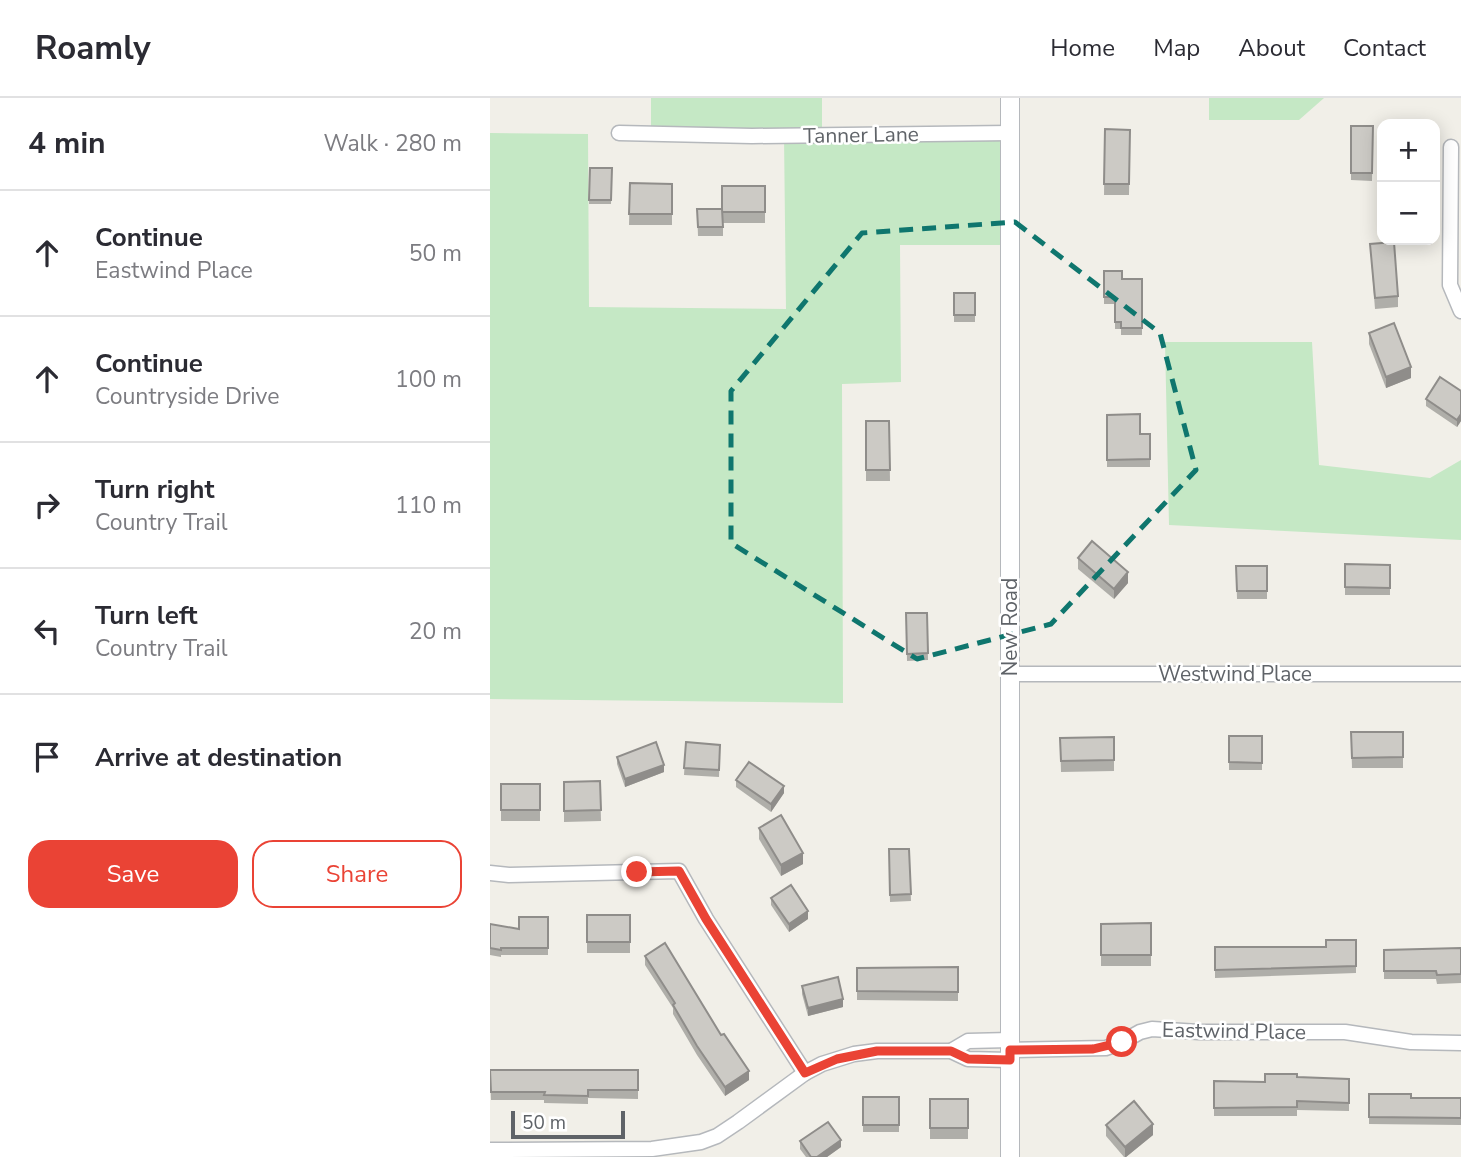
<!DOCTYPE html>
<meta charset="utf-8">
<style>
:root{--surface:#fff;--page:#f7f7f7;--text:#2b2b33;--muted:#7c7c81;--line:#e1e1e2;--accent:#ea4335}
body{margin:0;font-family:"Nunito Sans",sans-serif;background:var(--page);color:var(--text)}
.controls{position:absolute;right:21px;top:21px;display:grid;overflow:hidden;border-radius:14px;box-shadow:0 4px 18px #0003}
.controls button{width:63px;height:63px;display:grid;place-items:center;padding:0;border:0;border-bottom:2px solid var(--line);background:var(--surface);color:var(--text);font:35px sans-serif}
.scale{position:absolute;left:21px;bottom:18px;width:114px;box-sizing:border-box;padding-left:7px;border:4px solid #5f6368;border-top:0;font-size:19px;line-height:24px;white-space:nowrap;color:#5f6368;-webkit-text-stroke:5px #fff;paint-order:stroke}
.stop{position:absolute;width:21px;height:21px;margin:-16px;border:5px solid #ea4335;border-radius:50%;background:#fff}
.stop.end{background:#ea4335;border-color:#fff;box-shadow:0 2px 7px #0008}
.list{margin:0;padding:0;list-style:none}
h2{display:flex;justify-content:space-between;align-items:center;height:91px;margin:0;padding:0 28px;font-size:30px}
h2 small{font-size:23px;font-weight:400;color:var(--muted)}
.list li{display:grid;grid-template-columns:46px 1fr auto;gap:21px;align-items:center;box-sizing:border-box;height:126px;padding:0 28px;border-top:2px solid var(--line)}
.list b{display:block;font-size:26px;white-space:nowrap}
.list p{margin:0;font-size:23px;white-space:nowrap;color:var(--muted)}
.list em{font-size:23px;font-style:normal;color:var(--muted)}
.actions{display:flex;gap:14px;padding:21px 28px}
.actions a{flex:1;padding:16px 0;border:2px solid var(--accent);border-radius:21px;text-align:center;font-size:24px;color:var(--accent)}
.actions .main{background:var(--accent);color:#fff}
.icon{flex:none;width:38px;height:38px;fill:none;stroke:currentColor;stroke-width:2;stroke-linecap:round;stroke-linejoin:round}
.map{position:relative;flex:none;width:971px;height:1059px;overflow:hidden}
header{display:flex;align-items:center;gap:42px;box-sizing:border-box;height:98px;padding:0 35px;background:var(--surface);border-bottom:2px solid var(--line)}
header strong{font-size:33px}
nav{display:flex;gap:38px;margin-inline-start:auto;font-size:24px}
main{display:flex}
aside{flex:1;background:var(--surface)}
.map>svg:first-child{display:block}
.green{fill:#c5e8c5}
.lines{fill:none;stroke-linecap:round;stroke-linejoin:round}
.minor-casing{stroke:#b5b8bc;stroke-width:17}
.tertiary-casing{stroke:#b5b8bc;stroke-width:20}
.minor{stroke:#fff;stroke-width:14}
.tertiary{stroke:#fff;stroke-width:18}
.wall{fill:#afaea9}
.shaded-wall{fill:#8f8d8a}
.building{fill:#cccac5;stroke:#8f8d8a;stroke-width:2}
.route{stroke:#ea4335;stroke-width:9}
.marked{fill:none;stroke:#0f766e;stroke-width:5;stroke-dasharray:14 9;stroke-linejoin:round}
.labels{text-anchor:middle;stroke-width:5;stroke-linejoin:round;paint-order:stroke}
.street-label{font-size:21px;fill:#5f6368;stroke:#fff}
</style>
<header>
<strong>Roamly</strong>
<nav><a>Home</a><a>Map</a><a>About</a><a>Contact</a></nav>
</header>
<main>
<aside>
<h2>4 min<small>Walk · 280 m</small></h2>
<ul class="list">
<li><svg class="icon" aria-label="ahead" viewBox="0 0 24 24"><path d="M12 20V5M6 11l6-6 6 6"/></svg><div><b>Continue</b><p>Eastwind Place</p></div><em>50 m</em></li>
<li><svg class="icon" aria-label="ahead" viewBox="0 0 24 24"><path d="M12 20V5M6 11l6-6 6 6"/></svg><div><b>Continue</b><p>Countryside Drive</p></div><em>100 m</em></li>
<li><svg class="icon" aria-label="right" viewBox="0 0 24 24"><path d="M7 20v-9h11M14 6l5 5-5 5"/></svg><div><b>Turn right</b><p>Country Trail</p></div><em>110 m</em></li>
<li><svg class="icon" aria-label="left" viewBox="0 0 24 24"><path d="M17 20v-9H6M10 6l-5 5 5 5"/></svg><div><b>Turn left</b><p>Country Trail</p></div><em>20 m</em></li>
<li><svg class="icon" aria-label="arrive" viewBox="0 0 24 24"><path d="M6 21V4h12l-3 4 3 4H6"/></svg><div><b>Arrive at destination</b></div></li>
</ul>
<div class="actions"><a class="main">Save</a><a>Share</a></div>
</aside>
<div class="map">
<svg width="971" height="1059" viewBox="0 0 971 1059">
<rect width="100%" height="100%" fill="#f1efe8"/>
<g class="green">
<path d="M161 0H332V37L520 35 521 147H410L411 284 352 286 353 605 0 601V35L98 36 99 209 296 211 294 38 161 36Z"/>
<path d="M719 0H834L809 22H719Z"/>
<path d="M675 244H822L829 367 940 380 971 362V442L679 427Z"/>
</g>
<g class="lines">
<g class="minor-casing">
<g id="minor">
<path d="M129 35 262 38 520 35"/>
<path d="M961 49 960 187 971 213"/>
<path d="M520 576H971"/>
<path d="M0 775 19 777 189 773 216 821 315 975"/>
<path d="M520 952 616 950 632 944 650 934 662 931 709 934H855L921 944 971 945"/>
<path d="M461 953 478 943 520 942"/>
<path d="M0 1052 162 1051 211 1044 227 1038 248 1024 315 975 332 966 364 956 387 953H461L478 961 520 962"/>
</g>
</g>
<g class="tertiary-casing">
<path id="tertiary" d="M520 1059V0"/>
</g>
<use href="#minor" class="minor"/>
<use href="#tertiary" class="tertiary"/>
</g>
<g class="wall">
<path d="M861 28H883L882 83 861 82Z"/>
<path d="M615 31 640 32 639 97H614Z"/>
<path d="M100 70H122L121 106H99Z"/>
<path d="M140 85 182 86V127H139Z"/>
<path d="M232 88H275V125H233V138H208L207 111H232Z"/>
<path d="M880 146 908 198V209L885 211Z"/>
<path d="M614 173 632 181H652V237H631V231H625V206H614Z"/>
<rect x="464" y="195" width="21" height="29"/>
<path d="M879 235 921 280 896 290 879 246Z"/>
<path d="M971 293V323L967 329 936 308V301Z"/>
<path d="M617 317 650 336H660V369H617Z"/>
<path d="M376 323H399L400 383H376Z"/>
<path d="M588 460 638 485 624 501 588 471Z"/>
<path d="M855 466 900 467V497H855Z"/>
<path d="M746 468H777V501H747Z"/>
<path d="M416 515H437L438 562 417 563Z"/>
<path d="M861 634H913V670H862Z"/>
<rect x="739" y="638" width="33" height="34"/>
<path d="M624 639V673L571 674 570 640Z"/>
<path d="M196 644 230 647 229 679 194 677Z"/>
<path d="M127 659 174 674 135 689 127 666Z"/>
<path d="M246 682 294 695 281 714 246 689Z"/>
<path d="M110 683 111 723 74 724V684Z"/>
<rect x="11" y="686" width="39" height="37"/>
<path d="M269 730 313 766 291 778 269 741Z"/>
<path d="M399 751H419L421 803 400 804Z"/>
<path d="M281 800 318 821 299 834 281 807Z"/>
<rect x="97" y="817" width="43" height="38"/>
<path d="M58 819V857H11V859L0 857V826L29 831Z"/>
<path d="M661 825V868H611V826Z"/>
<path d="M866 842V875L725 880V849H836Z"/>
<path d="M971 850V885L947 886 946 881H894V852Z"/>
<path d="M155 858 231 937 259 982 235 998 207 957 183 916V910L155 867Z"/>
<path d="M468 869V903L367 902V870Z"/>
<path d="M312 888 353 909 318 918 312 896Z"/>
<path d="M0 972H148V1001L98 1000V1006L54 1005V1002H1Z"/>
<path d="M807 979 859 981V1013L807 1012V1018H724V983L775 984Z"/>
<path d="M879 996 921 1000H971V1027L879 1026Z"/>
<rect x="373" y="999" width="36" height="35"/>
<rect x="440" y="1001" width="38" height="40"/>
<path d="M616 1027 663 1037 636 1059H634L616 1038Z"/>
<path d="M310 1043 351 1049 337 1059H316L310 1051Z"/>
</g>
<g class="shaded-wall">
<path d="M921 269V280L896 290V279Z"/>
<path d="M971 316V323L967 329V322Z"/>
<path d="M638 474V485L624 501V491Z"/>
<path d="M174 667V674L135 689V681Z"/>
<path d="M294 688V695L281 714V706Z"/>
<path d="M313 755V766L291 778V767Z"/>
<path d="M318 813V821L299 834V826Z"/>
<path d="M353 901V909L318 918V910Z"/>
<path d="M259 973V982L235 998V989Z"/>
<path d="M663 1026V1037L636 1059H635V1049Z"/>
<path d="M351 1042V1049L337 1059H327Z"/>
</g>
<g class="building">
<path d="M861 28H883L882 75H861Z"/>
<path d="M615 31 640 32 639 86H614Z"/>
<path d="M100 70H122L121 102H99Z"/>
<path d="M140 85 182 86V116H139Z"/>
<rect x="232" y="88" width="43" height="26"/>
<path d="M207 111H232L233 129H208Z"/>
<path d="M904 144 908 198 885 200 880 146Z"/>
<path d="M614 173H632V181H652V230H631V224H625V199H614Z"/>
<rect x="464" y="195" width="21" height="22"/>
<path d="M904 225 921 269 896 279 879 235Z"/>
<path d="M950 279 971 293V316L967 322 936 301Z"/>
<path d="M650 316V336H660V361L617 362V317Z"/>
<path d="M376 323H399L400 372H376Z"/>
<path d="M602 443 638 474 624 491 588 460Z"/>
<path d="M855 466 900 467V490L855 489Z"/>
<path d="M746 468H777V493H747Z"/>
<path d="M416 515H437L438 555 417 556Z"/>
<path d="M861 634H913V659L862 660Z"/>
<path d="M739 638H772V665L739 664Z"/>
<path d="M624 639V662L571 663 570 640Z"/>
<path d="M166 644 174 667 135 681 127 659Z"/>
<path d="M196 644 230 647 229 672 194 670Z"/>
<path d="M259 664 294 688 281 706 246 682Z"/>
<path d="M110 683 111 712 74 713V684Z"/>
<rect x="11" y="686" width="39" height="26"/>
<path d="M291 717 313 755 291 767 269 730Z"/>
<path d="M399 751H419L421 796 400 797Z"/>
<path d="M301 787 318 813 299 826 281 800Z"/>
<rect x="97" y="817" width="43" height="27"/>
<path d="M29 819H58V850H11V852L0 850V826L29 831Z"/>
<path d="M661 825V857H611V826Z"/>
<path d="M836 842H866V868L725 872V849H836Z"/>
<path d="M175 845 231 937 234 936 259 973 235 989 207 948 183 907 185 905 155 858Z"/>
<path d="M971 850V876L947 877 946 873H894V852Z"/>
<path d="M468 869V894L367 893V870Z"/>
<path d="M348 879 353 901 318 910 312 888Z"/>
<path d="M0 972H148V992H98V998L54 997 55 994H1Z"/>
<path d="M775 976H807V979L859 981V1005L807 1003V1009L724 1010V983L775 984Z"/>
<path d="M879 996H921V1000H971V1020L879 1019Z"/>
<rect x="373" y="999" width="36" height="28"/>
<rect x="440" y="1001" width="38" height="29"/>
<path d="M644 1003 663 1026 635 1049 616 1027Z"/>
<path d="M338 1024 351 1042 327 1059H321L310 1043Z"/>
</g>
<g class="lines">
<path class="route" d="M147 774 189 773 216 821 315 975 347 961 387 953H461L478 961 520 962V952L603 951 632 944"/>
</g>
<path class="marked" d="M525 124 670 235 706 372 561 526 427 561 241 445V293L372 135Z"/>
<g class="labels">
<g class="street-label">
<text transform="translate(371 37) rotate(-1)" y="7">Tanner Lane</text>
<text transform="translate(520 529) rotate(-90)" y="7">New Road</text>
<text x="745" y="583">Westwind Place</text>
<text transform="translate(744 933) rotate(1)" y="7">Eastwind Place</text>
</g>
</g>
</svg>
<div class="controls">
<button>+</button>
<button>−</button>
</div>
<div class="scale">50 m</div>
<div class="stop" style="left:632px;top:944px"></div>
<div class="stop end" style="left:147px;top:774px"></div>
</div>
</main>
